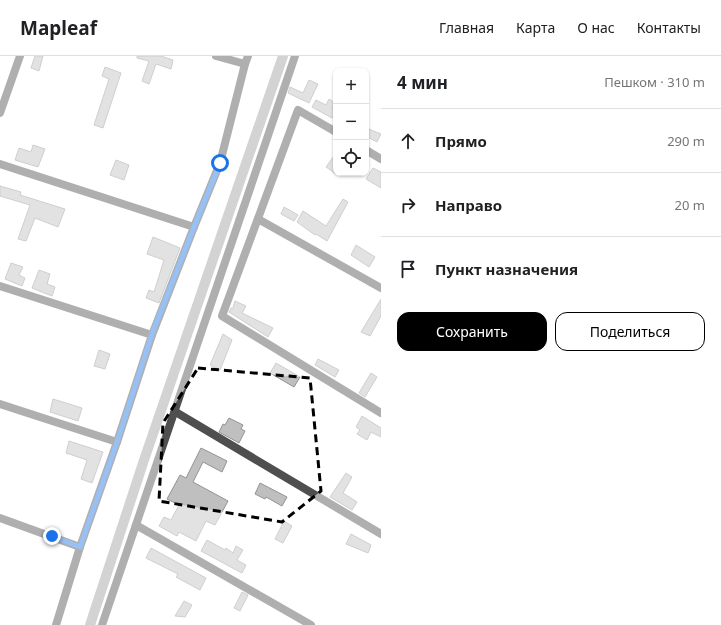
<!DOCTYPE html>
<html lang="ru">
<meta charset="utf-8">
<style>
:root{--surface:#fff;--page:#f6f6f6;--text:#202124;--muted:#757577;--line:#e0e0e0;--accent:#000}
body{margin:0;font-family:"Noto Sans",sans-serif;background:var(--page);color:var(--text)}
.controls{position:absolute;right:12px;top:12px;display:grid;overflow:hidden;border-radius:8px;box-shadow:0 1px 3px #0004}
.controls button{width:36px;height:36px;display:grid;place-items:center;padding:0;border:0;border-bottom:1px solid var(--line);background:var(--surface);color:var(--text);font:20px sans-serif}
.stop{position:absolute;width:12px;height:12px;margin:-9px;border:3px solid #1a73e8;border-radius:50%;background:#fff}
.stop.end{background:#1a73e8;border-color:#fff;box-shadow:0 1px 4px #0008}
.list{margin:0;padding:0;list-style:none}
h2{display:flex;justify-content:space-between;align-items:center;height:52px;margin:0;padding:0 16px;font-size:17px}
h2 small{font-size:13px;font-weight:400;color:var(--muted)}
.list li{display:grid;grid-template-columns:26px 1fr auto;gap:12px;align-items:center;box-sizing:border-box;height:64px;padding:0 16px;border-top:1px solid var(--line)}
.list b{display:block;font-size:15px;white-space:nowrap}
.list em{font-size:13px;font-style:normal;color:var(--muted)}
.actions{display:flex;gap:8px;padding:12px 16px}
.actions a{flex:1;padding:9px 0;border:1px solid var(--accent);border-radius:12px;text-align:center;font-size:14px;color:var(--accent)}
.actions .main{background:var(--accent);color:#fff}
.icon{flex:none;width:22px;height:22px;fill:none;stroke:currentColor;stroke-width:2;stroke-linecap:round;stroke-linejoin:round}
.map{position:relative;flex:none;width:381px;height:569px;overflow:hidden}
header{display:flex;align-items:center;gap:24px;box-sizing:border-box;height:56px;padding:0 20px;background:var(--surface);border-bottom:1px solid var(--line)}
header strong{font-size:19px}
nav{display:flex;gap:22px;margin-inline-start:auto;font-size:14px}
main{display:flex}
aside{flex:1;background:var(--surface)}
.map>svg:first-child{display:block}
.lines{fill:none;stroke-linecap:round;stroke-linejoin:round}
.canal{stroke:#9d9d9d;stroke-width:10}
.building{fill:#bfbfbf;stroke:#939393}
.minor{stroke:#4f4f4f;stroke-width:8}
.route{stroke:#1a73e8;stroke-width:5}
.marked{fill:none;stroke:#000;stroke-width:3;stroke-dasharray:8 5;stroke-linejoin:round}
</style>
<header>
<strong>Mapleaf</strong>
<nav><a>Главная</a><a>Карта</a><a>О нас</a><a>Контакты</a></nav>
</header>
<main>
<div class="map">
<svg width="381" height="569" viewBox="0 0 381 569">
<rect width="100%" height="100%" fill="#fff"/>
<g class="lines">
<path class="canal" d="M90 569 144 404 283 0"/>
</g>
<g class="building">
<path d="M35 0H43L39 15 31 12Z"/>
<path d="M137 0H161L173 4 171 13 156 8 149 28 142 25 149 5 137 2Z"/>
<path d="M105 11 121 17 103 72 94 69 109 23 102 20Z"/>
<path d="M309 24 318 28 309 47 288 37 290 31 303 37Z"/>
<path d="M329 43 335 47 332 52 336 55 332 62 312 51 316 44 326 49Z"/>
<path d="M366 72 381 78 377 86 366 80Z"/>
<path d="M33 89 45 93 38 111 15 104 19 92 31 96Z"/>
<path d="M336 97V118L326 111Z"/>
<path d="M116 104 129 109 124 124 110 119Z"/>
<path d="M373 112 381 116V132L366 123Z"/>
<path d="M0 130 21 136 20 139 65 153 58 171 35 162 26 185 18 183 30 149 0 140Z"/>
<path d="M343 143 348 146 327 185 316 178 315 179 297 166 303 155 326 170Z"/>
<path d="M284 151 298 159 294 165 281 158Z"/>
<path d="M153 181 180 192 159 247 146 242 149 234 154 236 164 204 147 198Z"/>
<path d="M356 189 375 201 369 211 351 199Z"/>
<path d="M11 207 23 211 19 219 25 222 22 230 5 223Z"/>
<path d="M39 214 50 218 47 228 55 231 52 240 32 232Z"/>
<path d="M381 243V260L370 280 361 276Z"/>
<path d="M235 245 246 250 242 257 273 272 268 281 229 256 231 252H233Z"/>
<path d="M223 278 232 284 220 314 210 309Z"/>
<path d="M99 294 110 298 105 313 94 310Z"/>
<path d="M318 303 339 314 335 321 315 309Z"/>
<path d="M276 307 300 321 294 331 270 317Z"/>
<path d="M371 317 377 321 365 341 359 337Z"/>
<path d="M53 343 82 352 78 365 50 356Z"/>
<path d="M362 360 381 372V381L371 376 367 384 357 378 360 374 356 371Z"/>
<path d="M229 362 243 369 241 373 245 375 239 387 219 376 223 368 225 369Z"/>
<path d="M69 385 103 396 92 427 81 423 87 404 66 397Z"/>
<path d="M201 392 227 405 222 416 203 406 193 426 228 445 215 469 206 465 196 485 179 476 177 480 159 470 164 461 171 464 179 449 167 443 180 419 186 422Z"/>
<path d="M346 417 352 421 343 437 357 446 352 454 330 441Z"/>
<path d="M260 427 287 441 282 450 266 441 265 443 255 438Z"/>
<path d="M284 465 292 470 283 487 275 483Z"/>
<path d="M351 478 371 489 368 497 346 488Z"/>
<path d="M207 484 225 494 226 492 233 497 236 490 243 494 237 504 246 509 242 517 201 495Z"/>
<path d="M151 492 206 522 200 534 176 521 178 518 146 502Z"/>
<path d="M242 536 248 539 240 555 234 552Z"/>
<path d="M184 545 192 549 185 561 175 560Z"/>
</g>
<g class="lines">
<g class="minor">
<path d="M216 0 245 8"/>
<path d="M0 57 20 0"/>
<path d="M336 76 298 54 222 260 381 357"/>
<path d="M366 94 381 103"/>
<path d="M0 108 194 171"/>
<path d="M258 163 381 232"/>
<path d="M0 230 152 279"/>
<path d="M0 348 117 386"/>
<path d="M174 355 381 478"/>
<path d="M0 462 80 491"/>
<path d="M136 469 311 569"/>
<path d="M56 569 80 491 117 386 152 279 194 171 220 107 245 8 248 0"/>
<path d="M102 569 295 0"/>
</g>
</g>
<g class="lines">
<path class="route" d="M52 480 80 491 117 386 152 278 194 171 220 107"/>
</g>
<path d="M0 0H381V569H0ZM198 312 310 322 321 435 282 466 159 445 163 367Z" fill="#fff" fill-opacity=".55" fill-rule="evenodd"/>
<path class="marked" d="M198 312 310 322 321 435 282 466 159 445 163 367Z"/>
</svg>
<div class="controls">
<button>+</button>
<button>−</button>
<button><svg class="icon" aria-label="locate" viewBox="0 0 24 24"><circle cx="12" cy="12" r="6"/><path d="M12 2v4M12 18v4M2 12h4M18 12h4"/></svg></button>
</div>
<div class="stop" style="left:220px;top:107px"></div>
<div class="stop end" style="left:52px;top:480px"></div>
</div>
<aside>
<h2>4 мин<small>Пешком · 310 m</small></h2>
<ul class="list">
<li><svg class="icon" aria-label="ahead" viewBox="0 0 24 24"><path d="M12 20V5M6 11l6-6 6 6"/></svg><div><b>Прямо</b></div><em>290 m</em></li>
<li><svg class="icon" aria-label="right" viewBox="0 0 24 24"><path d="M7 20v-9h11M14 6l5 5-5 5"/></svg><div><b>Направо</b></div><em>20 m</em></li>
<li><svg class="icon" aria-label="arrive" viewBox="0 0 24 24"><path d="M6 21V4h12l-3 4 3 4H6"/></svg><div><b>Пункт назначения</b></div></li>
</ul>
<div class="actions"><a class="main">Сохранить</a><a>Поделиться</a></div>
</aside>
</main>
